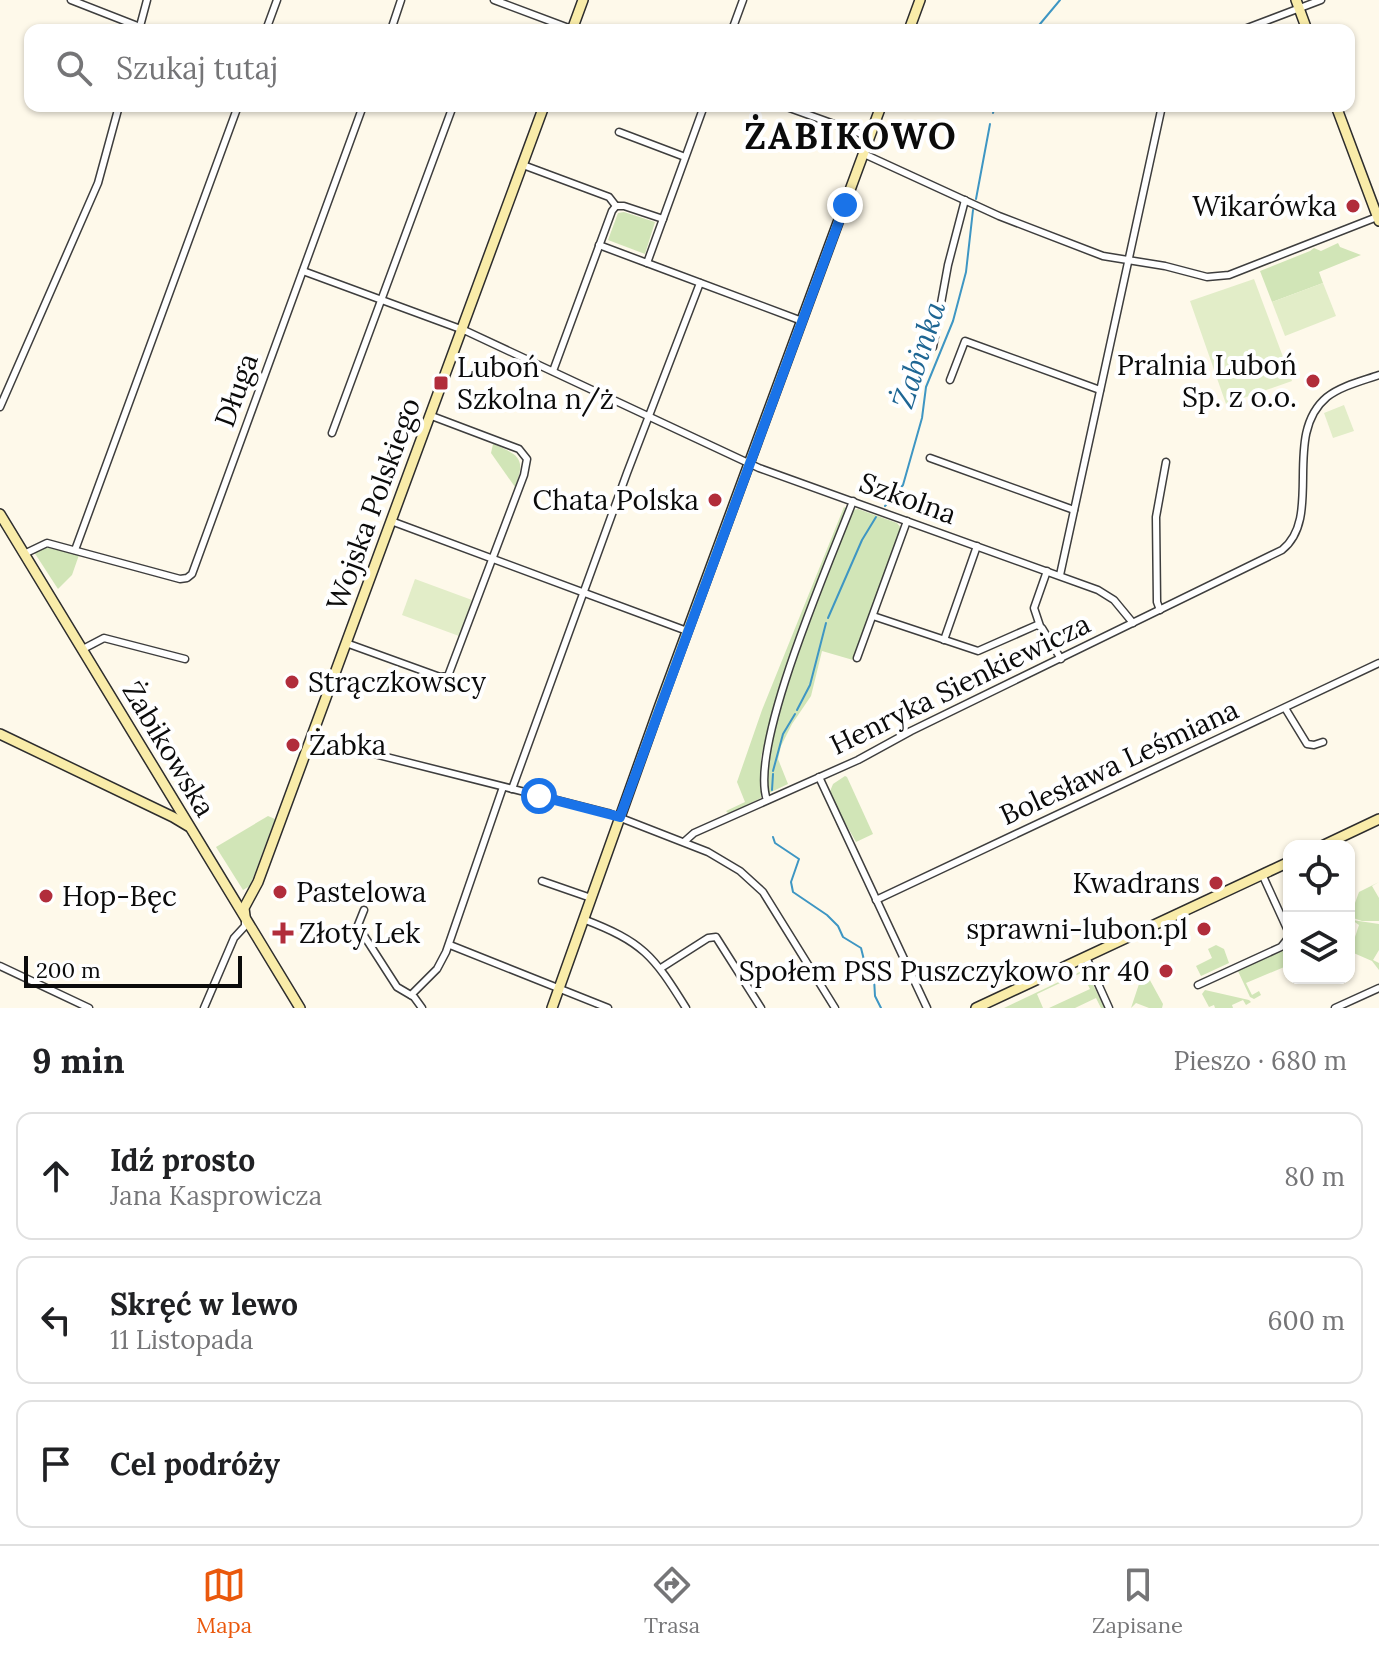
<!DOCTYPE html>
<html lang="pl">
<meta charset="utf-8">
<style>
:root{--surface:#fff;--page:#f2f2f2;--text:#202124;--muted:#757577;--line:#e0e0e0;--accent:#ea580c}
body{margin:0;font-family:Lora,serif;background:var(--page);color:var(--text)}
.controls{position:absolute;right:24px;bottom:24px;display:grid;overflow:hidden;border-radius:16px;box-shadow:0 2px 6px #0004}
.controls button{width:72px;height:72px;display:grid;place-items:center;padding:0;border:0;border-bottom:2px solid var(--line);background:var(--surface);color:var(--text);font:40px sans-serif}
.scale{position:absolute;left:24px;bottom:20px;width:218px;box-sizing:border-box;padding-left:8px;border:4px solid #0b0b0b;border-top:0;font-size:22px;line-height:28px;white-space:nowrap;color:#0b0b0b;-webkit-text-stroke:6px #fff;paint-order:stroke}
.stop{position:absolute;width:24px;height:24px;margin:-18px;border:6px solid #1a73e8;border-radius:50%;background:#fff}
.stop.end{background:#1a73e8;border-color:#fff;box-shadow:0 2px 8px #0008}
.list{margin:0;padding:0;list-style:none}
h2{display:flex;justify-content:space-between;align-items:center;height:104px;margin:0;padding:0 32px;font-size:34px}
h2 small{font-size:26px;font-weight:400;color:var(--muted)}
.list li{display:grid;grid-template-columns:52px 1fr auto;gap:24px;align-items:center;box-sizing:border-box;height:128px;margin:0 16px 16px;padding:0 16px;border:2px solid var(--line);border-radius:16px}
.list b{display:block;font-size:30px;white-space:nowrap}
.list p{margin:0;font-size:26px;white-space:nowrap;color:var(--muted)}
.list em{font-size:26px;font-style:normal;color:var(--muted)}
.icon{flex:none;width:44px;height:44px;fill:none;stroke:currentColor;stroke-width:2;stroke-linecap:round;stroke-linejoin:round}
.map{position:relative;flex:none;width:1379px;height:1008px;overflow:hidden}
.search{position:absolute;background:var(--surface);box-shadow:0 2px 6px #0004;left:24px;right:24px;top:24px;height:88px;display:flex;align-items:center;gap:20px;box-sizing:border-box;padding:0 28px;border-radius:16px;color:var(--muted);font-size:30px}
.sheet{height:536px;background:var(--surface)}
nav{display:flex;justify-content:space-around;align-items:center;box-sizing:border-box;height:112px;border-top:2px solid var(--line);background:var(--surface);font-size:22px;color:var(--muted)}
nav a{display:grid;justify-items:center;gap:4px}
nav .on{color:var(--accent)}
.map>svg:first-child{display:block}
.grass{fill:#d1e5b7}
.pitch{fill:#e2edc8}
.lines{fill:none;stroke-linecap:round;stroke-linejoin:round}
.stream{stroke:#3e96c3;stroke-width:2}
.street-casing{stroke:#3e3e3e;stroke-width:9}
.secondary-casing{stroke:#2d2d2d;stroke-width:12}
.street{stroke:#fff;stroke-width:6}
.secondary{stroke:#f9eca9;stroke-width:9}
.route{stroke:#1a73e8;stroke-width:10}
.poi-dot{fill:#b12d3b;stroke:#fff;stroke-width:3}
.labels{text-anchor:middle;stroke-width:8;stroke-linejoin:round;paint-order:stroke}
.poi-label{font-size:28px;fill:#0b0b0b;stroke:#fff;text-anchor:end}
.street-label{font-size:28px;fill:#0b0b0b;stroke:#fff}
.water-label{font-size:30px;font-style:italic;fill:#1e6693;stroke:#fff}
.district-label{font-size:36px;font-weight:bold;letter-spacing:2px;fill:#0b0b0b;stroke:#fff}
</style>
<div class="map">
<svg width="1379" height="1008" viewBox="0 0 1379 1008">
<rect width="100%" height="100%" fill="#fef9ea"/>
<g class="grass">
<path d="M624 212 655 222 645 254 608 240 618 213Z"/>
<path d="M1338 243 1340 247 1361 255 1319 272 1323 283 1272 302 1260 271 1310 251 1314 248 1321 251Z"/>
<path d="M493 444C520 455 526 459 515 487L491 453Z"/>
<path d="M844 507 847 509 778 692 761 757V798L729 814 726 811 745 802 737 782 762 710Z"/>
<path d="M858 509 897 523 901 528 853 660 822 651 811 696 792 724 781 746 778 759 788 784 769 793 767 786C772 693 818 610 847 523L853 510Z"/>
<path d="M45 547 79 555 72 575 58 589 34 552Z"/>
<path d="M845 776 847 777 873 834 856 842 829 794 833 784Z"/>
<path d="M268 816 275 819 250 886 243 890 216 847Z"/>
<path d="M1379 882 1372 886 1379 898V921H1362L1353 918 1351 914 1359 892Z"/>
<path d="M1352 920 1379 924V950L1373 960 1379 963V970L1372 961 1349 951V942L1353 943 1359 925Z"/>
<path d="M1216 945 1224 949 1229 963 1201 976 1196 966 1212 958 1208 949Z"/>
<path d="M1282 950 1289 965 1246 983 1252 995 1259 991 1261 995 1254 999 1250 997 1238 971Z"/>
<path d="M1086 969 1089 974 1087 976 1081 973 1037 994 1043 1008H1004Z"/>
<path d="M1146 973 1163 1004 1162 1008H1149L1136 1003 1131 1008 1140 981Z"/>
<path d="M1091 981 1105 1008H1101L1096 998 1075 1008H1049L1090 989 1087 983Z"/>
<path d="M1205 990 1249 1000 1251 1002 1246 1005 1243 1000 1232 1005 1233 1008H1215L1214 1005 1209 1007 1202 994Z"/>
</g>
<g class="pitch">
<path d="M1254 279 1292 381 1226 404 1190 301Z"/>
<path d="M1323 283 1336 316 1285 336 1272 302Z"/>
<path d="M1344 405 1354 431 1333 438 1324 413Z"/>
<path d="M415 579 472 600 459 636 402 615Z"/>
</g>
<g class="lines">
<g class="stream">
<path d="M1035 30 1060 0"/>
<path d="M993 113 995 106"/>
<path d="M976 199 990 124"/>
<path d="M885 506 903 485 922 418 926 387 953 321 966 272 973 210"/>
<path d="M828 618 862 540 876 517"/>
<path d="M797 710 810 685 826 623"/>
<path d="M773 771 783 734 795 714"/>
<path d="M772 790 773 774"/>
<path d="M773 837 775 843 799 859 791 882 793 892 827 915 838 926 843 937 861 948 865 964 874 978 875 996 881 1008"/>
</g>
<g class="street-casing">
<g id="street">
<path d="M71 0 140 27"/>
<path d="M494 0 574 30"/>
<path d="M139 30 147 0"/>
<path d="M266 30 277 0"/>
<path d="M391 30 401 0"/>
<path d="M732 30 743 0"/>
<path d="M1242 30 1321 0"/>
<path d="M784 106 870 137"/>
<path d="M619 132 685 157"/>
<path d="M864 154 999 216 1103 256 1165 266 1207 277 1229 275 1377 217"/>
<path d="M523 165 609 197 616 206"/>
<path d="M616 206H624L663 219"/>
<path d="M599 245 647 263 704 106"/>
<path d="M647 263 802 321"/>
<path d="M303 271 466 331 759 468 1098 590 1114 600 1133 623"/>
<path d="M933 347 948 265 965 200"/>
<path d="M553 371 612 211 616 206"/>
<path d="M950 380 965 341 1100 390"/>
<path d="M0 407 98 183 119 106"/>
<path d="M332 433 453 106"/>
<path d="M930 458 1074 510"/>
<path d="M391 521 687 631"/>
<path d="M75 550 238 106"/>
<path d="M24 554 47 543 180 579 187 578 192 574 363 106"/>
<path d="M1060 575 1162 106"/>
<path d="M1160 610 1157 602 1156 517 1166 462"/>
<path d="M873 616 978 651 1037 625 1042 628 1061 659"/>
<path d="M1040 626 1034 608 1047 571"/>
<path d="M944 640 977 546"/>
<path d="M346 643 440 677 448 676 524 475 527 459 519 449 429 415"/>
<path d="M83 649 104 638 185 659"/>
<path d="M857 658 907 521"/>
<path d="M1285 708 1307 744 1314 745 1323 742"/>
<path d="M311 738 608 813 708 852 740 871 763 892 835 1008"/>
<path d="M819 777 927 1008"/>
<path d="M512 789 627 473 700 283"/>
<path d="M767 800C748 747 831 559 853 501"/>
<path d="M685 841 694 833 858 760 911 731 1282 550C1324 517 1281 435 1327 397 1341 386 1362 381 1379 375"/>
<path d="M1262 874 1289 933"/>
<path d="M542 881 591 898"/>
<path d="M876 900 1379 663"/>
<path d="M364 910 358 925 361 931 397 987 414 997 422 1008"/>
<path d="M583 919C643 942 653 955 686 1008"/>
<path d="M450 945 608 1008"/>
<path d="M1086 957 1109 1008"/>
<path d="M0 966 89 1008"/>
<path d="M661 968 708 938 716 937 761 1008"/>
<path d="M1198 985 1281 947 1289 937"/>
<path d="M411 995 437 969 446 952 503 787"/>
<path d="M204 1008 234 938 245 926V920"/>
<path d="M1335 1008 1379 988"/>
</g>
</g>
<g class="secondary-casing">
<g id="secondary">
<path d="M1296 0 1307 30"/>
<path d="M572 30 583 0"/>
<path d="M909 30 920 0"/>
<path d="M1336 106 1379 221"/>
<path d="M0 514 300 1008"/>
<path d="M0 734 173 817 188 826"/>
<path d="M1322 846 1379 819"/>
<path d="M245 916 244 908 258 882 544 106"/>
<path d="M552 1008 660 705 881 106"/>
<path d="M976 1008 1289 862"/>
</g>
</g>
<use href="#street" class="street"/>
<use href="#secondary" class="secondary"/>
</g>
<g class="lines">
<path class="route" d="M539 796 620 817 845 205"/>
</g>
<g class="poi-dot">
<circle cx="1353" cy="206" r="8"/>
<circle cx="1313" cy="381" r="8"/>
<rect x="433" y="375" width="16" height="16" rx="4"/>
<circle cx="715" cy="500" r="8"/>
<circle cx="292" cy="682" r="8"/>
<circle cx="293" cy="745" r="8"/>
<circle cx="1216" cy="883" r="8"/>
<circle cx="280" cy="892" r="8"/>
<circle cx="46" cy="896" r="8"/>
<circle cx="1204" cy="929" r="8"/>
<path d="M279 921h8v8h8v8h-8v8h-8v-8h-8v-8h8z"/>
<circle cx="1166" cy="971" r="8"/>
</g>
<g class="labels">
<g class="poi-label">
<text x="1337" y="216">Wikarówka</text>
<text x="1297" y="375">Pralnia Luboń<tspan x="1297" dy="32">Sp. z o.o.</tspan></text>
<text x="457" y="377" text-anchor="start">Luboń<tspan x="457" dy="32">Szkolna n/ż</tspan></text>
<text x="699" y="510">Chata Polska</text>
<text x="308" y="692" text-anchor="start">Strączkowscy</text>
<text x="309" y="755" text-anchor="start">Żabka</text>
<text x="1200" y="893">Kwadrans</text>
<text x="296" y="902" text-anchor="start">Pastelowa</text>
<text x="62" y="906" text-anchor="start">Hop-Bęc</text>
<text x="1188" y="939">sprawni-lubon.pl</text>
<text x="299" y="943" text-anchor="start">Złoty Lek</text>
<text x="1150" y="981">Społem PSS Puszczykowo nr 40</text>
</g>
<g class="street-label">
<text transform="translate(236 390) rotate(-70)" y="10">Długa</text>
<text transform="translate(908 498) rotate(20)" y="10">Szkolna</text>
<text transform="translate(373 504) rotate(-70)" y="10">Wojska Polskiego</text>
<text transform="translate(960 684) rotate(-26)" y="10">Henryka Sienkiewicza</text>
<text transform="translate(169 749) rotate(59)" y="10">Żabikowska</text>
<text transform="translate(1119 762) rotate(-25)" y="10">Bolesława Leśmiana</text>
</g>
<g class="water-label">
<text transform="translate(919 355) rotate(-72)" y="10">Żabinka</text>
</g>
<g class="district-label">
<text x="851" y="149">ŻABIKOWO</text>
</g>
</g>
</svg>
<div class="controls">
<button><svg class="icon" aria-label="locate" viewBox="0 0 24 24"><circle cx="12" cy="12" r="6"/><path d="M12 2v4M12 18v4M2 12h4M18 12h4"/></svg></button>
<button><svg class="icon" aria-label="layers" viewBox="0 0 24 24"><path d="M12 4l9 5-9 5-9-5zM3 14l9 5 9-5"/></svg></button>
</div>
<div class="scale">200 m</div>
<div class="stop" style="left:539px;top:796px"></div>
<div class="stop end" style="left:845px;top:205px"></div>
<div class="search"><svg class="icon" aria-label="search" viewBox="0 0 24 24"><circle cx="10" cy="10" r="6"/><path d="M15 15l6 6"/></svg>Szukaj tutaj</div>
</div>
<section class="sheet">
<h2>9 min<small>Pieszo · 680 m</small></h2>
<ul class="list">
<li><svg class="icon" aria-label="ahead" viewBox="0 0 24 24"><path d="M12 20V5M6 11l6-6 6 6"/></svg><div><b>Idź prosto</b><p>Jana Kasprowicza</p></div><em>80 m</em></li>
<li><svg class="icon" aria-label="left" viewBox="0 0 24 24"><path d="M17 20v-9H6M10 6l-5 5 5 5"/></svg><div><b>Skręć w lewo</b><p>11 Listopada</p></div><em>600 m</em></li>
<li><svg class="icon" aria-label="arrive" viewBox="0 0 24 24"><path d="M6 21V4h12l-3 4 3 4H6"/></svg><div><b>Cel podróży</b></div></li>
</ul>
</section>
<nav>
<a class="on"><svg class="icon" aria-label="map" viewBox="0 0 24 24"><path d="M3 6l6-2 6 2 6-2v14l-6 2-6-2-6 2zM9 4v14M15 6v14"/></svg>Mapa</a>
<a><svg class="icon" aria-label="directions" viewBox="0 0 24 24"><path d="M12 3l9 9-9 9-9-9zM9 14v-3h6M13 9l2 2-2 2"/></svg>Trasa</a>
<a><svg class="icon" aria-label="saved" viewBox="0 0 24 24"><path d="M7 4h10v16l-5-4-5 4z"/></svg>Zapisane</a>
</nav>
